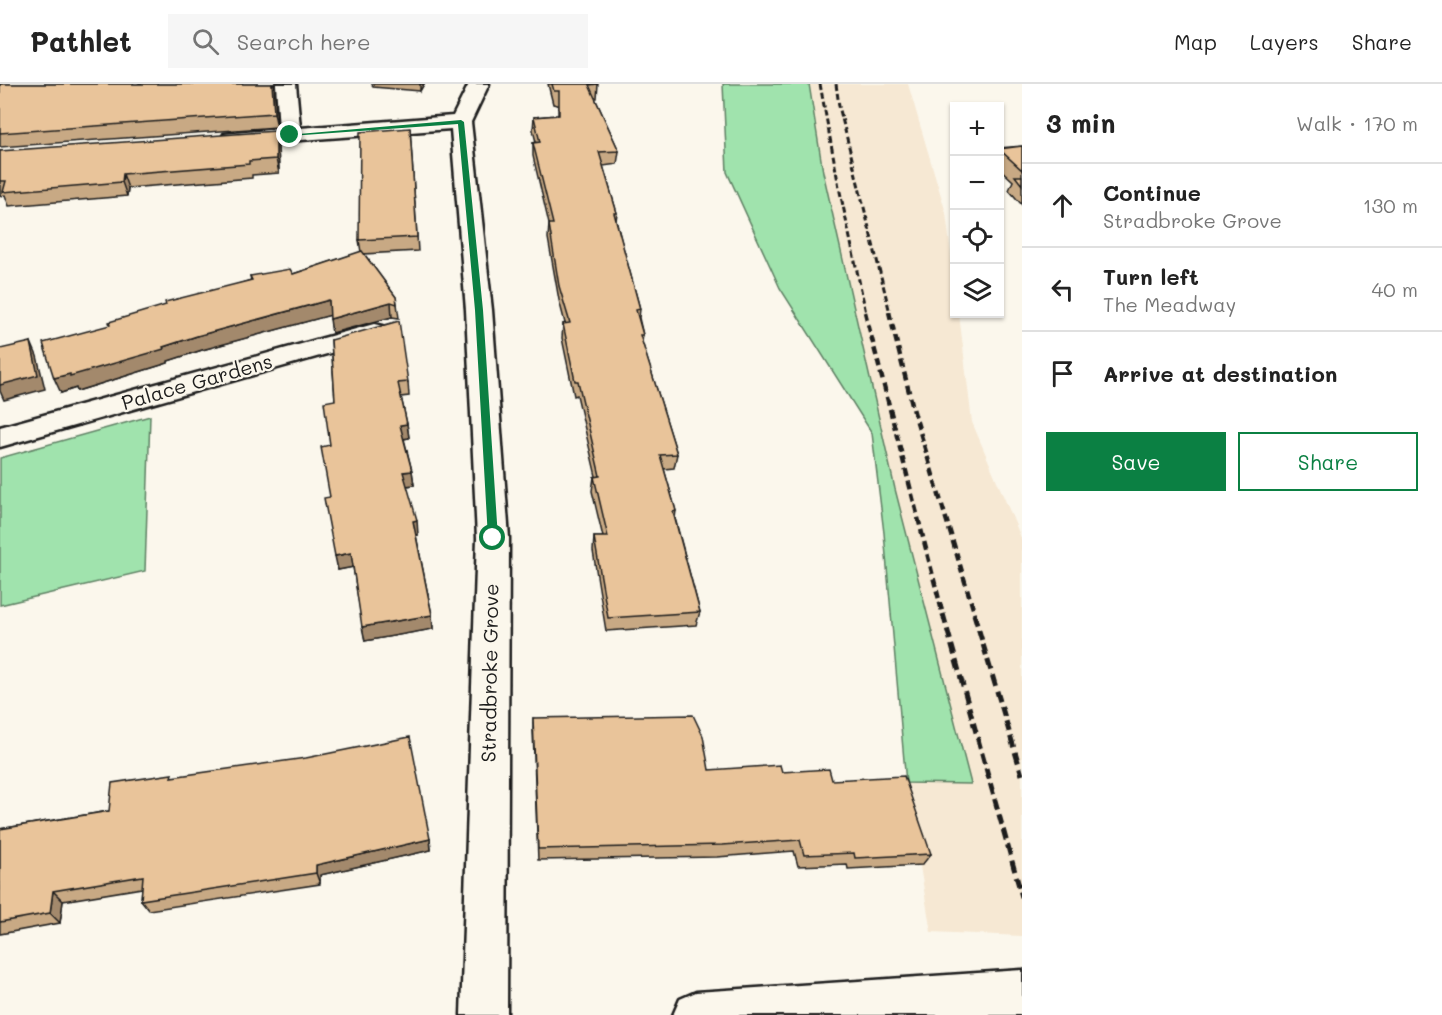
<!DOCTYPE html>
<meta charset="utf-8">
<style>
:root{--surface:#fff;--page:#f6f6f6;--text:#222;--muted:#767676;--line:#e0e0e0;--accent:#0b8043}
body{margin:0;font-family:Mali,sans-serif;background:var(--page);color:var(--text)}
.controls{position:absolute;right:18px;top:18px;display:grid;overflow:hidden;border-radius:0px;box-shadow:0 2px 4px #0004}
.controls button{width:54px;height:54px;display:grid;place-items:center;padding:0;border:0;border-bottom:2px solid var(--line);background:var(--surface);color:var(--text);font:30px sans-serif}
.stop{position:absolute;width:18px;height:18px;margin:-14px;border:4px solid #0b8043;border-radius:50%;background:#fff}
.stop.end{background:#0b8043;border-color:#fff;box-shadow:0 2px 6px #0008}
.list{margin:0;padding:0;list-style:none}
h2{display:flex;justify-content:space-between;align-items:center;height:78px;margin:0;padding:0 24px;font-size:26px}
h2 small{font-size:20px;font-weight:400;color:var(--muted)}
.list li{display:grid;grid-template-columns:39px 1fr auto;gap:18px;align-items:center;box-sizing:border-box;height:84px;padding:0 24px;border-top:2px solid var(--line)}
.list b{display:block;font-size:22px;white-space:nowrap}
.list p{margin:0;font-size:20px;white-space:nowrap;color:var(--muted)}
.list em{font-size:20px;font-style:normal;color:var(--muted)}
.actions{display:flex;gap:12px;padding:18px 24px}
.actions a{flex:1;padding:14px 0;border:2px solid var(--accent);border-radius:0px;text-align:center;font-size:21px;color:var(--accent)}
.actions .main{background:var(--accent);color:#fff}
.icon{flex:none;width:33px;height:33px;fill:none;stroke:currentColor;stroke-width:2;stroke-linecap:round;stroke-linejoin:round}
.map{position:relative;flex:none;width:1022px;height:931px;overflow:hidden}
header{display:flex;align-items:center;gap:36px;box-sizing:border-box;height:84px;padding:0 30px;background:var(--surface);border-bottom:2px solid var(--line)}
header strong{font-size:28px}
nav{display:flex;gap:33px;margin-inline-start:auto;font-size:21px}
.search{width:420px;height:54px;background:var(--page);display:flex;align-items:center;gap:15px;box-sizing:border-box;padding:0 21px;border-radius:0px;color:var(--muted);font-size:22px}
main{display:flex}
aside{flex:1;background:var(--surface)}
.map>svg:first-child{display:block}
.built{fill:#f6e8d3}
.green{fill:#a0e3ad;stroke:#5e8064;stroke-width:1.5}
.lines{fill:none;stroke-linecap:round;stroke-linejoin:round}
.minor-casing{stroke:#1c1c1c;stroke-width:5}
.secondary-casing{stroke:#1c1c1c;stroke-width:5}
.minor{fill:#fbf7ec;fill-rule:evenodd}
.secondary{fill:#fbf7ec;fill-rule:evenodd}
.rail-far2{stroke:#1c1c1c;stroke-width:3;stroke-dasharray:6 3;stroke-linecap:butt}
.rail-far1{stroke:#1c1c1c;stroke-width:4.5;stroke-dasharray:8 4.5;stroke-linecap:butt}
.rail{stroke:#1c1c1c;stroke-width:5;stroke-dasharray:11 5;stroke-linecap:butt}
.wall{fill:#c8a984;stroke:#1c1c1c;stroke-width:1.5}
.shaded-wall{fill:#a3896c;stroke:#1c1c1c;stroke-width:1.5}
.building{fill:#e9c49a;stroke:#1c1c1c;stroke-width:1.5}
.route{fill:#0b8043}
.labels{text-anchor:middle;stroke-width:4.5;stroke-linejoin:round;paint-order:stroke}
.street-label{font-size:20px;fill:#1c1c1c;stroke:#fbf7ec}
</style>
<header>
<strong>Pathlet</strong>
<div class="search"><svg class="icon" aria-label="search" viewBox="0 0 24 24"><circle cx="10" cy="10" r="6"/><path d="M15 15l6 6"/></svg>Search here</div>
<nav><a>Map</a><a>Layers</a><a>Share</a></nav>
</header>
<main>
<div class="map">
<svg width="1022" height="931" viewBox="0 0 1022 931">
<rect width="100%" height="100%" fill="#fbf7ec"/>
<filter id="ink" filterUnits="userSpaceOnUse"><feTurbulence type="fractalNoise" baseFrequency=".0167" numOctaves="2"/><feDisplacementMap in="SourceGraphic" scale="12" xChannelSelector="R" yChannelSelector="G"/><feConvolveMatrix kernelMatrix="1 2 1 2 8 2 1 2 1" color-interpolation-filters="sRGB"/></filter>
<g filter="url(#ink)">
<path class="built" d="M723 0H908L946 129 954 196V230H959L972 338 1022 456V852L931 848 906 699 884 449 872 349 780 204 727 88Z"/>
<g class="green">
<path d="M723 0H809L823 88 895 405 971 700 906 699 884 449 872 349 780 204 727 88Z"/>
<path d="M150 332 145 487 0 521V374Z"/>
</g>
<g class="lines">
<g class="minor-casing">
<g id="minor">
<path d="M276 0H296L300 44 453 32 469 0H489L471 38 492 226 509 454 507 931H461L477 454 466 226 451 45 232 61 224 60 221 55 224 50 279 45Z"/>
<path d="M374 240 383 242 387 248 383 254 0 363V343Z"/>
</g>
</g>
<g class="secondary-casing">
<path id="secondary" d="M1022 886V931H673L680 915 696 908Z"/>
</g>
<use href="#minor" class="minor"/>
<use href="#secondary" class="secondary"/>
<g class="rail-far2">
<path d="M820 0 839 103 866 229"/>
<path d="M836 0 839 22 890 229"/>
</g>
<g class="rail-far1">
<path d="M865 228 943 531"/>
<path d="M889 228 914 328 975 531"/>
</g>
<g class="rail">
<path d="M943 530 1022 813"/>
<path d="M974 530 1022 691"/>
</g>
</g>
<g class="wall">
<path d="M0 0H274L277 43 0 63Z"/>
<path d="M372 0H424L420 7 373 3Z"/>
<path d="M548 0H598L597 14H595L619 67 617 80 603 82 617 129 616 137 640 225 639 234 643 251 642 258 677 370 674 384 664 385 676 427 675 434 700 528 696 541 606 547 593 467 594 453H603L592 407 594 393 596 392 577 311 574 312 562 254 563 240 565 239 559 216 548 154 549 140 533 72V59L536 58 533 46 534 33 558 31V21L553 20Z"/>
<path d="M410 44 418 167 364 170 396 213 399 234 392 233 332 249 330 231 202 266 168 277V279L77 307 76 304 61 309 110 241 251 196 250 192 293 190 361 168 359 156Z"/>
<path d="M278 60 279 89 252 91V94L128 104 127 112 9 122 5 111 0 112V67Z"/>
<path d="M1022 62V121L1009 106 1013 97 999 84V64Z"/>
<path d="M331 256 408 298 409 312 401 313 407 340 409 354 404 355 412 387 414 401 407 402 418 451H416L432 531 433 545 365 557 353 483 338 486 330 413V361L335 316Z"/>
<path d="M533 634 709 686 782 688 832 696 931 770 922 781 848 785 847 780 798 782 794 767 717 773 538 776 533 647Z"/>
<path d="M173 693 430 755 431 766 320 791V800L149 826 141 816 142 804 63 817 60 839 0 850V745L109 727Z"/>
</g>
<g class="shaded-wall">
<path d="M272 0H274L277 43 274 29Z"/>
<path d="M420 0H424L420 7Z"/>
<path d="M276 47 278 60 279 89 276 75Z"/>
<path d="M123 90 128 104 127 112 122 98Z"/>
<path d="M329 216 331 231 202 266 168 277V279L77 307 76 304 61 309 54 294 163 263 197 252Z"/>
<path d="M391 218 392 233 332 249 330 235Z"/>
<path d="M31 258 37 272 45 305 4 316 0 307V301Z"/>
<path d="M407 340 409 354 402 355 400 341Z"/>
<path d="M412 387 414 401 405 402 403 388Z"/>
<path d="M417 436 418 451H415L413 437Z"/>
<path d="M351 469 354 483 338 486 335 472Z"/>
<path d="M432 531 433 545 365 557 362 543Z"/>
<path d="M430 755 431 766 320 791V800L316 789V781Z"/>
<path d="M53 807 63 817 60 839 50 829Z"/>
</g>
<g class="building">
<path d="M0 0H272L274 29 0 49Z"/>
<path d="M552 0H598L589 1 619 67 599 68 617 129H614L640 225 636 226 643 251H640L677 370 660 371 676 427 673 428 700 528 608 534 594 453H608L594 393 600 392 578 297H575L563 240 570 239 559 202 549 140H553L533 59 540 58 534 33 559 31V7H554Z"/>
<path d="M410 44 417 153 359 156 360 48Z"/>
<path d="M276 47V75L249 77V80L123 90 122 98 3 108 6 97H0V67Z"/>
<path d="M1022 62V86L999 65Z"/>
<path d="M1015 92H1022V101Z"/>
<path d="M362 167 396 213 397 220 391 218 330 235 329 216 197 252 163 263 164 265 70 292V290L54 294 43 259 110 241 109 238 166 221 165 218 252 196 250 192 290 185 293 190Z"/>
<path d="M399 237 408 298 398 299 407 340 400 341 412 387 403 388 417 436 413 437 432 531 362 543 351 469 335 472 324 414 330 413 321 363 330 361 324 318 335 316 331 256Z"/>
<path d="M31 258 38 291 0 301V265Z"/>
<path d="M693 631 703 652 709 686 780 681 782 688 829 685 832 696 904 692 931 770 855 774 854 769 804 771 800 756 722 761 538 765 533 634Z"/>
<path d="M410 653 430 755 316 781V789L141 816 143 792 53 807 50 829 0 838V745L109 727 112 699 172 690 171 693 306 674Z"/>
</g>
</g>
<path class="route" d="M461 36 464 38 483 226 498 454 493 458 488 454 475 226 458 40 290 52 287 51Z"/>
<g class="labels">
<g class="street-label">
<text transform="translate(197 298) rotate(-16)" y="7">Palace Gardens</text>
<text transform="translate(490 589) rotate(-89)" y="7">Stradbroke Grove</text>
</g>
</g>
</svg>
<div class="controls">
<button>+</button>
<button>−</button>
<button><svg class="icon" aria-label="locate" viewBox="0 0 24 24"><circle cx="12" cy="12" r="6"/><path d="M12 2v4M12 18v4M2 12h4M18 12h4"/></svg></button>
<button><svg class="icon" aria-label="layers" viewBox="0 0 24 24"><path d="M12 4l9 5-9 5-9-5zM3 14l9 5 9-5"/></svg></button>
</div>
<div class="stop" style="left:493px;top:454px"></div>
<div class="stop end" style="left:290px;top:51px"></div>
</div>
<aside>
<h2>3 min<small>Walk · 170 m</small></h2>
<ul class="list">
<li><svg class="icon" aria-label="ahead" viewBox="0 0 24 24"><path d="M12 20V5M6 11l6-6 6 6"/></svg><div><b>Continue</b><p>Stradbroke Grove</p></div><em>130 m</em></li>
<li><svg class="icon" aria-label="left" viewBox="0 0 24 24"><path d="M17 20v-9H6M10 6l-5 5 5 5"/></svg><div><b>Turn left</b><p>The Meadway</p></div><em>40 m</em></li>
<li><svg class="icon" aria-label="arrive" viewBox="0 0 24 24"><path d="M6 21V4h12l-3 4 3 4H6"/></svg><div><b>Arrive at destination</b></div></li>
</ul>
<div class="actions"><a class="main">Save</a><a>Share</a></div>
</aside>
</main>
